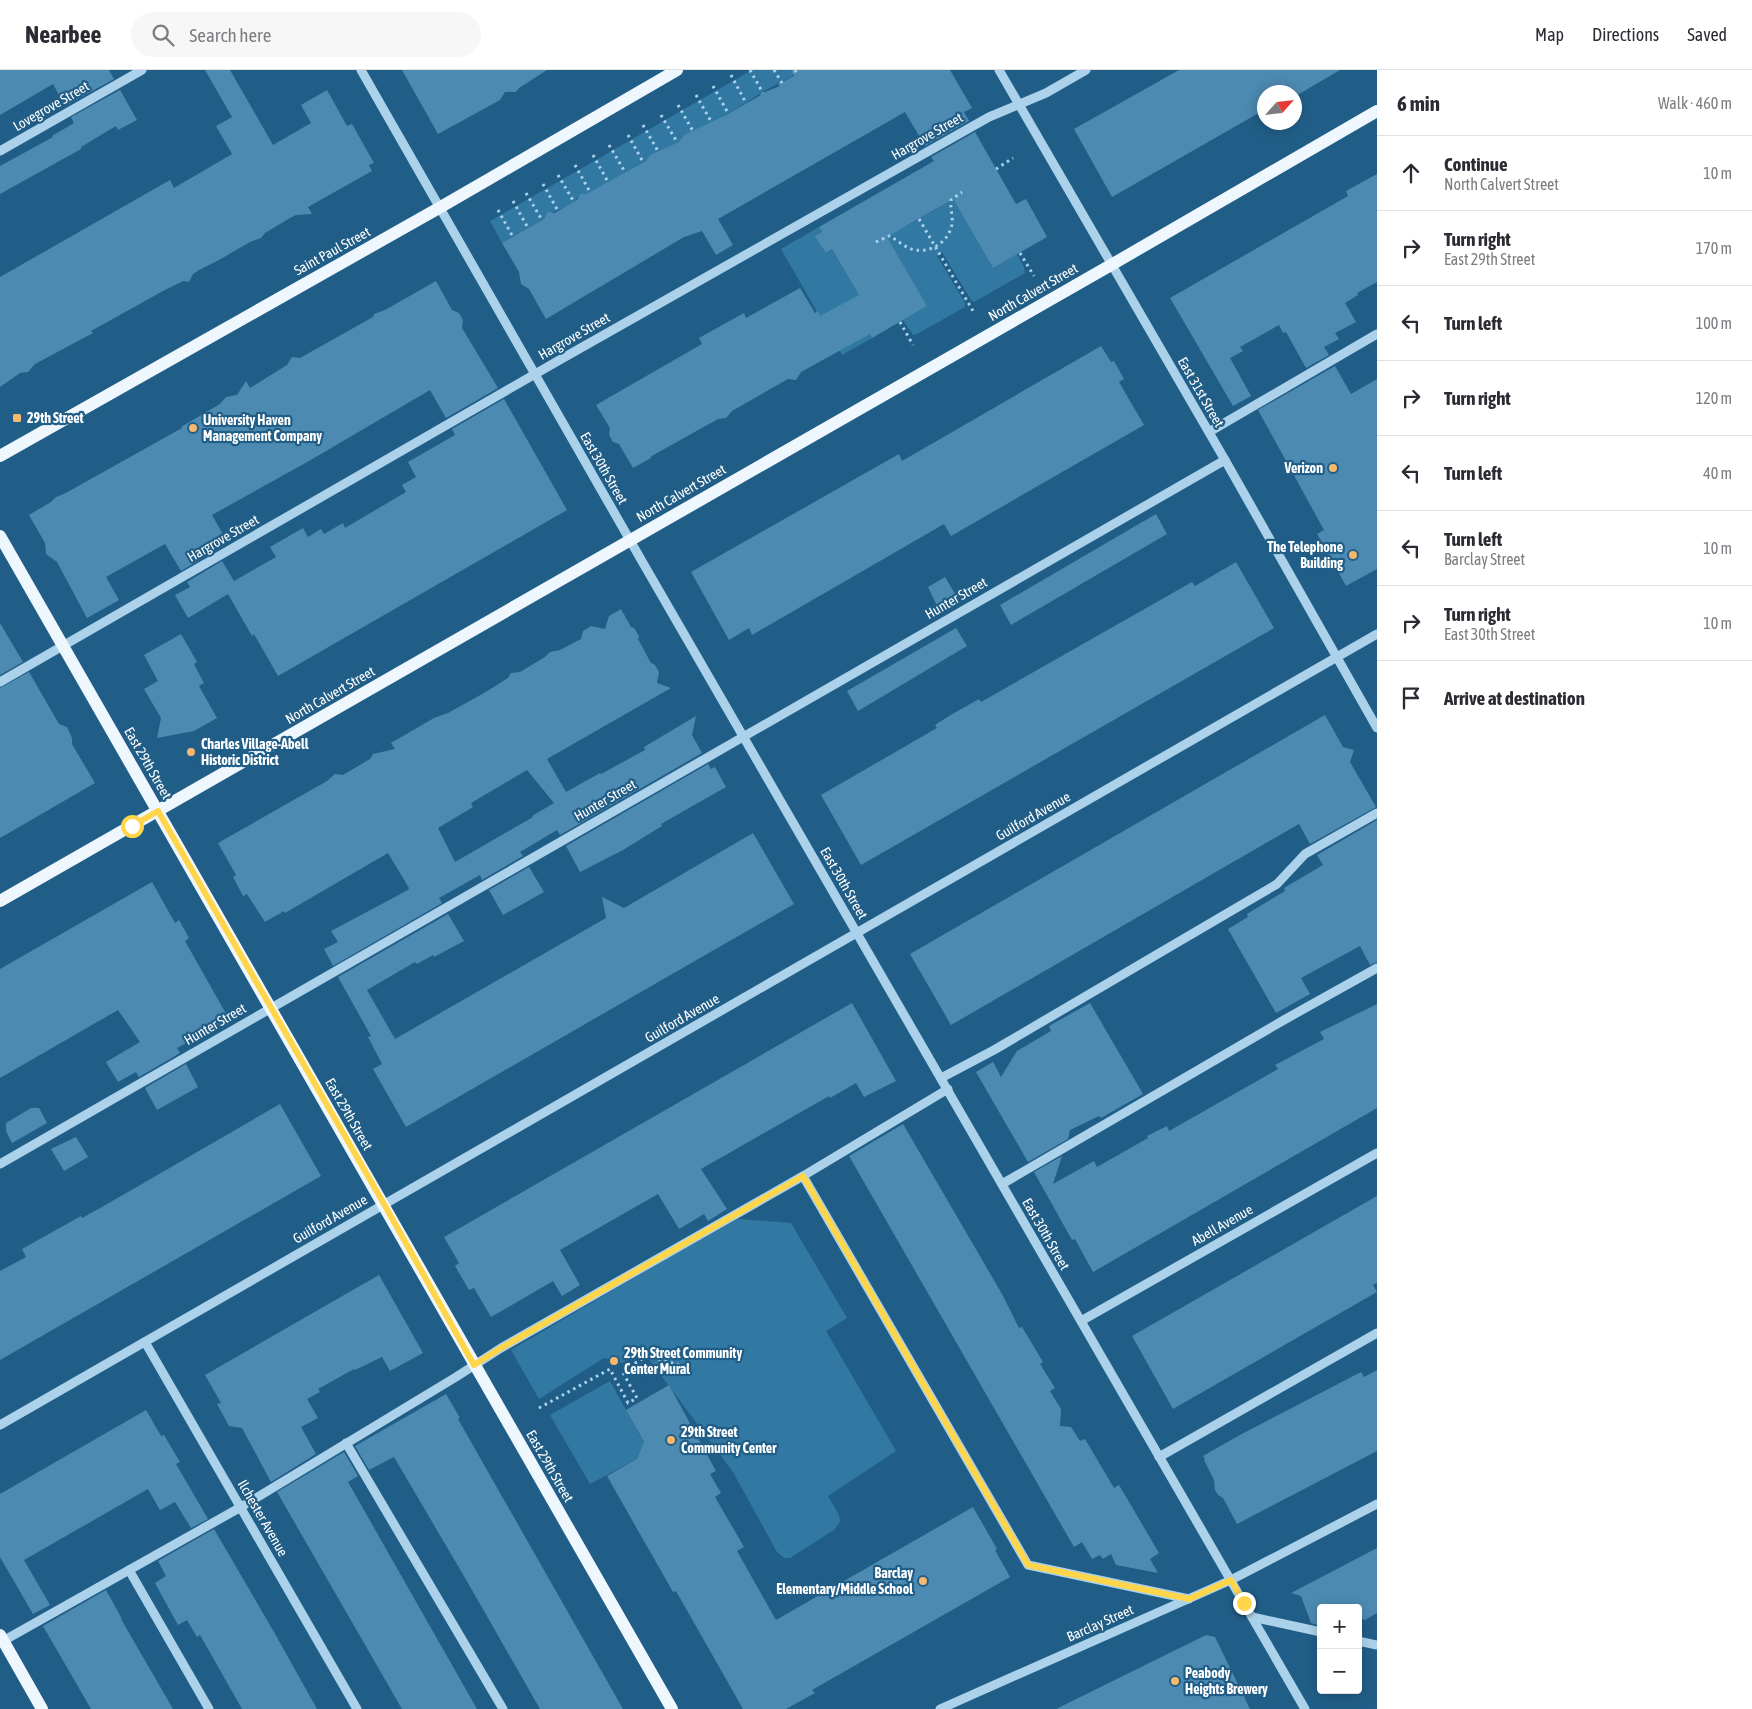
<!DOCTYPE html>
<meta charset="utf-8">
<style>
:root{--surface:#fff;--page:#f7f7f7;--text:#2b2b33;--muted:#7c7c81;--line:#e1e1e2}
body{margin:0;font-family:"Asap Condensed",sans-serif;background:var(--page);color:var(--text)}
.controls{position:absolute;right:15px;bottom:15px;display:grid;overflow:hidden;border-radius:5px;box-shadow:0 2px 12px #0003}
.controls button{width:45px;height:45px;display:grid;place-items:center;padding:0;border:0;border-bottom:1px solid var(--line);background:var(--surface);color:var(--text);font:25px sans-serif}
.compass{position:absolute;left:1257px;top:15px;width:45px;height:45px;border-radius:50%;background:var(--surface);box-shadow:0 2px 12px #0003;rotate:63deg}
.stop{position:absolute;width:15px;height:15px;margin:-11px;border:4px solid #ffd54a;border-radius:50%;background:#fff}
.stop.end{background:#ffd54a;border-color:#fff;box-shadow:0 1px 5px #0008}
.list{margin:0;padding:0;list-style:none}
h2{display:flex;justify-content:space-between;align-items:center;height:65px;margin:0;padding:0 20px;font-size:21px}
h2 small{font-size:16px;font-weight:400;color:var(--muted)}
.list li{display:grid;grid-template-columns:32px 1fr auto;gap:15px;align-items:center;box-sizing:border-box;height:75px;padding:0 20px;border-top:1px solid var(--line)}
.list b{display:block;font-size:19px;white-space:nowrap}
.list p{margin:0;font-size:16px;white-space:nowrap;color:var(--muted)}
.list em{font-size:16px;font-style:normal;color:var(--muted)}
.icon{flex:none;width:28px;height:28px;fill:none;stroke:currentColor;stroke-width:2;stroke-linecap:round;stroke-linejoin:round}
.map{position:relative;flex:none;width:1377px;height:1639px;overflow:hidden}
header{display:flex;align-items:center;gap:30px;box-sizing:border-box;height:70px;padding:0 25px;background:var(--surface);border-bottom:1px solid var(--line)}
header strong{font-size:24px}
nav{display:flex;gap:28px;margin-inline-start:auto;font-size:18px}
.search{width:350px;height:45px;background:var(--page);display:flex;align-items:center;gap:12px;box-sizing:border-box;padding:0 18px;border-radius:28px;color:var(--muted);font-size:19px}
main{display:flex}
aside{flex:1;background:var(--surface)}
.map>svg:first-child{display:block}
.green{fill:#3178a3}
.building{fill:#4d8ab1;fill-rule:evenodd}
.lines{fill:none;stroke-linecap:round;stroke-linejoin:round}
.path{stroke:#abd2ea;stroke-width:3;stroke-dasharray:2.5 4;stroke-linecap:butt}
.minor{stroke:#abd2ea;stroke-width:9}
.major{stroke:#eff7fe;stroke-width:12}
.route{stroke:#ffd54a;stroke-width:6}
.poi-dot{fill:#f7b76c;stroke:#215e87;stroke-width:2}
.labels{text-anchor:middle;stroke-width:4.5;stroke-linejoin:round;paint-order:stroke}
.street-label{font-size:14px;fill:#fff;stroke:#215e87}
.poi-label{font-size:14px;font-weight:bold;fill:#fff;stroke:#215e87;text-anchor:start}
</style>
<header>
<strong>Nearbee</strong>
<div class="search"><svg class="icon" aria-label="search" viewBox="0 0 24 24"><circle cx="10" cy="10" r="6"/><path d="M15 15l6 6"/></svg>Search here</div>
<nav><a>Map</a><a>Directions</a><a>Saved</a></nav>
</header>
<main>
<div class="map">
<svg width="1377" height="1639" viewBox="0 0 1377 1639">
<rect width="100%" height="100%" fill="#215e87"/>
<g class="green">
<path d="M752 0H803C786 10 761 21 746 33L694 63 684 65 679 72 657 84 650 85 646 91 588 124 581 125C572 134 561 141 548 143L544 149 502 173 490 151Z"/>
<path d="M944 114 993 198 1017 184 1024 197 1025 203 974 232 971 230 942 182 937 186 965 233V237L917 264 913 265 903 250 927 236 870 148 901 159 938 138Z"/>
<path d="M819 157 822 162 816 166 826 183 832 179 859 225 851 230 872 268 842 285 781 179Z"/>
<path d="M738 1149 791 1153 847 1248 826 1261 896 1381 828 1426 839 1445 840 1452 834 1460 790 1488H784L777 1482 733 1402 643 1281 622 1293 604 1288 539 1329 511 1280 661 1192Z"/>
<path d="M610 1311 648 1380 638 1386 637 1389 590 1414 550 1345Z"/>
</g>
<g class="building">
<path d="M0 0H109L114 9 65 36 53 14 0 45Z"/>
<path d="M205 0H230L273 75 311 53 301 35 327 20 347 56 352 54 374 93 369 95 372 101 308 137 312 144 296 145 290 148 265 163 261 168 250 172 219 190 199 200 193 204 189 212 183 211 163 221 91 261 93 263 35 294 28 302 20 303 0 317V207L170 110 174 118 232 84 216 56 232 47Z"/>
<path d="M402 0H547L519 18 516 22H505L500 30 438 64Z"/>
<path d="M791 0H950L972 38 964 42 969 51 925 76 905 42 718 149 733 175 716 185 702 161 684 167 546 249 529 219 521 214 519 202 502 173 544 149 548 142 555 143 578 129 580 124H587L606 113 646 91 650 85 679 72 684 65 726 45 761 25 760 24 780 16 778 14 794 6Z"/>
<path d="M1179 0H1340L1294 27V22H1264V40L1112 127 1074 59Z"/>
<path d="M120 20 137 50 118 60 116 56 81 77V79L0 124V96L53 67 52 66 74 53 71 47Z"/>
<path d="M975 62 1016 134 1026 129 1047 167 993 198 953 129 887 167 927 236 872 268 870 264 801 302 796 310 788 309 732 341 726 348 718 349 650 387 651 388 633 398 619 374 613 372 609 365 610 358 596 335 702 274 699 268 744 243 746 248 800 218 815 243 818 241 820 246 859 225 832 179 826 183 815 166 822 162 819 157 934 91 931 87Z"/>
<path d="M1377 104V212L1357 223 1358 225 1345 233 1356 252 1335 263 1339 269 1324 277 1329 285 1306 298 1286 262 1283 263 1279 255 1240 277 1243 281 1230 288 1251 326 1233 336 1170 228 1348 126 1346 121Z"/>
<path d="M436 211 452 240 459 243 463 250 462 258 498 318 446 348 430 320 309 391 212 445 225 468 213 475 216 480 181 501 165 474 106 507 119 530 87 548 57 492 46 484 45 473 29 445 51 432 56 427 64 424 182 358 181 357 220 334 226 327 237 325 246 311 250 318 287 295 292 287 300 288 373 247 374 244 385 240Z"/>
<path d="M1101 276 1111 292 1114 291 1124 309 1119 312 1144 355 951 466 944 454 752 565 749 558 729 570 691 502 899 384 902 391Z"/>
<path d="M1335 296 1351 324 1377 309V499L1346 516 1317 464 1324 460 1258 340Z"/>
<path d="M504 329 567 440 278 606 254 564 252 566 228 524 188 548 175 525 190 517 187 512 222 491 234 511 276 487 270 477 303 458 308 467 321 459 324 464 343 453 345 458 406 422 402 415 416 407 408 392 455 365 452 359Z"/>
<path d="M1156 444 1167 464 1011 555 1000 535Z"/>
<path d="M1236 492 1274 558 861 795 821 725 937 658 935 655 949 646 979 629 981 632 1192 512 1195 516Z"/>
<path d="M945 507 957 527 938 538 928 517Z"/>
<path d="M621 539 631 557 634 558 639 566 638 569 651 593 655 595 659 602 657 613 671 618 547 689 566 722 600 703 601 704 645 680 644 677 696 646 692 665 702 683 560 765 557 760 520 782 523 786 482 810 480 805 439 828 442 833 333 896 324 879 338 872 331 861 408 820 409 818 388 783 285 843 284 841 265 852 247 824 243 826 233 807 236 805 218 773 327 711 335 704 343 705 370 689 373 684 395 679 391 673 434 648 448 643 484 623 508 608 511 603 520 602 545 587 550 582 560 580 581 569 583 561 591 556 605 559 609 546ZM527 700 554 733 532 746 533 747 455 792 438 758 473 737 471 733Z"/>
<path d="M0 553 23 592 0 605Z"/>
<path d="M956 558 967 576 858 641 847 621Z"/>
<path d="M181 564 197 592 194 594 204 613 199 616 217 648 194 661 157 668 161 648 144 619 158 611 144 585Z"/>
<path d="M29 602 59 654 67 657 72 668V674L95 713 0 768V618Z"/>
<path d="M1325 645 1343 677 1354 680 1350 692 1376 737 1310 774 1299 754 951 955 910 884Z"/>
<path d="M708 694 711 699 715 697 726 717 661 754 662 756 623 780 580 802 566 776Z"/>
<path d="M1377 750V892L1370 895 1360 876 1301 908 1310 924 1276 943 1228 859 1248 847 1247 844 1285 821 1284 818 1323 795 1317 785Z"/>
<path d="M753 763 794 834 406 1057 373 999 382 994 368 967 371 966 338 907 448 844 464 871 434 887 433 885 417 894 415 892 367 920 395 969 606 848 602 827 624 838Z"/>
<path d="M529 797 544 822 503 845 489 820Z"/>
<path d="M152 812 175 853 179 850 189 868 185 871 229 949 177 978 180 983 139 1007 136 1002 118 1012 106 992 140 972 118 940 0 1008V899Z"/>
<path d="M852 933 896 1011 864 1027 856 1013 830 1028 829 1026 701 1099 727 1139 708 1151 704 1144 679 1159 658 1124 560 1180 580 1215 562 1226 553 1211 491 1247 474 1218 469 1220 455 1196 459 1193 444 1167Z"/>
<path d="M1090 933 1143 1024 1101 1048 1099 1046 1070 1060 1068 1069 1028 1092 976 1002 993 992 1001 1007 1017 981 1051 961 1049 956Z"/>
<path d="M1377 934V1038L1093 1202 1075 1169 1072 1170 1034 1102 1062 1086 1053 1114 1094 1091 1097 1097 1148 1068 1147 1066 1167 1056 1169 1061 1278 999 1275 995 1324 969 1320 962Z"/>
<path d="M186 994 198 1017 157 1040 145 1018Z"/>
<path d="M280 1034 321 1106 0 1290V1201L26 1187 22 1179 81 1146 82 1148 102 1137Z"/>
<path d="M31 1038H39L47 1053 12 1073 6 1061V1053Z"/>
<path d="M903 1054 1002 1224 1019 1258 1022 1257 1043 1292 1040 1294 1055 1318 1050 1321 1061 1339 1060 1356 1071 1357 1080 1371 1085 1369 1114 1418 1119 1415 1159 1483 1150 1489 1158 1503 1116 1495 1111 1484 1103 1489 1100 1485 1092 1489 1082 1472 1074 1477 849 1086Z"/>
<path d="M76 1067 88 1087 64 1101 51 1079Z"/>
<path d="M1377 1126V1213L1373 1215 1377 1222 1173 1339 1132 1266Z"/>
<path d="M379 1205 423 1283 390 1301 382 1287 355 1300 354 1299 318 1319 320 1322 307 1329 318 1348 301 1357 316 1384 271 1412 242 1358 229 1356 217 1334 221 1333 205 1305Z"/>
<path d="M1377 1300V1381L1237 1454 1223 1428 1218 1425 1215 1420 1214 1410 1204 1390 1205 1389 1203 1386 1238 1366 1361 1302 1364 1307Z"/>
<path d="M669 1315 716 1401 710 1404 721 1423 715 1427 744 1477 737 1481 776 1550 973 1437 997 1479 995 1480 1010 1507 812 1620 815 1623 786 1639H743L676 1521 673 1522 607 1406 637 1389 644 1372 626 1340Z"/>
<path d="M446 1324 460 1348 458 1349 623 1639H540L468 1513 394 1387 369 1400 355 1376Z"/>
<path d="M146 1340 161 1366 164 1365 180 1392 176 1394 208 1449 191 1458 175 1432 160 1440 148 1419 24 1490 50 1535 33 1544 0 1487V1424Z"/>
<path d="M344 1382 358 1406 348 1412 477 1639H402L277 1422Z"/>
<path d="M214 1459 274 1562 317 1639H242L200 1565 197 1567 187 1550 178 1555 155 1513 166 1506 158 1491Z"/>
<path d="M1377 1478V1543L1365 1550 1358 1547V1538H1332L1321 1534V1556L1311 1553 1301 1526 1291 1523Z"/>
<path d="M106 1520 122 1549H121L173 1639H91L43 1556Z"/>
<path d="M1206 1565 1215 1567 1250 1639H1056Z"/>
</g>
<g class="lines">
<g class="path">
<path d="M750 0 763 23"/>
<path d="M774 0 782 13"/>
<path d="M795 0 797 4"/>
<path d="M731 5 746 33"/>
<path d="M713 16 728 43"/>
<path d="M696 25 712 53"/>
<path d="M678 35 694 63"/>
<path d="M661 45 677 72"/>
<path d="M643 55 659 83"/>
<path d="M628 65 643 92"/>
<path d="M609 75 625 102"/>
<path d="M593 85 608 112"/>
<path d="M575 95 590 122"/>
<path d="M996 99 1013 88"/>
<path d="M558 105 574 132"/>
<path d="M543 114 558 141"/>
<path d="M526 123 542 150"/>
<path d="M513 131 528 158"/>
<path d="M498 140 513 167"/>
<path d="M919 149 973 241"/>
<path d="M876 172 889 166C896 169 902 175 909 178 927 186 949 173 952 154 953 146 950 138 951 130L962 122"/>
<path d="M1020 183 1034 206"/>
<path d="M900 252 913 275"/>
<path d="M539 1338 610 1299 628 1333 637 1328 622 1301 647 1286 679 1295"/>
</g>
<g class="minor">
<path d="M361 0 643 493 1305 1639"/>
<path d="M999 0 1225 390 1377 658"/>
<path d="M0 81 142 0"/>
<path d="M1209 362 1377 264"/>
<path d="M0 612 556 292 989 47 1046 23 1086 0"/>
<path d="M941 1008 994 980 1277 814 1305 784 1377 743"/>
<path d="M0 1094 1225 390"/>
<path d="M803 1106 1028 1495 1189 1529"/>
<path d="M1002 1114 1284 950 1377 898"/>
<path d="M1081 1251 1377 1083"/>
<path d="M145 1272 357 1639"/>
<path d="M0 1355 1377 564"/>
<path d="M346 1373 503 1639"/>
<path d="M1159 1387 1377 1263"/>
<path d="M129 1500 209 1639"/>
<path d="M1252 1547 1321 1562"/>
<path d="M3 1571 241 1437 456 1307 501 1278 803 1106 948 1019"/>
<path d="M1358 1571 1377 1575"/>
<path d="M940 1639 1231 1510 1377 1434"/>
</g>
<g class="major">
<path d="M0 386 439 138 677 0"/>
<path d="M0 466 672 1639"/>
<path d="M0 831 1111 195 1377 41"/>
<path d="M0 1565 42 1639"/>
</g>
</g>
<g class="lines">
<path class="route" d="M132 756 158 741 384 1134 474 1295 501 1278 803 1106 1028 1495 1189 1529 1231 1510 1244 1533"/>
</g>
<g class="poi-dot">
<rect x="12" y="343" width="10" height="10" rx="2.5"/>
<circle cx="193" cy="358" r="5"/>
<circle cx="1333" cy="398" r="5"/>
<circle cx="1353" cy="485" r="5"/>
<circle cx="191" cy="682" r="5"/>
<circle cx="614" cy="1291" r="5"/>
<circle cx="671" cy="1370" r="5"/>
<circle cx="923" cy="1511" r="5"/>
<circle cx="1175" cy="1611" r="5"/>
</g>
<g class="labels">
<g class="street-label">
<text transform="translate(51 36) rotate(-30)" y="5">Lovegrove Street</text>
<text transform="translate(927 66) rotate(-30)" y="5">Hargrove Street</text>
<text transform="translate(332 181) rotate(-29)" y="5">Saint Paul Street</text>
<text transform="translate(1033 222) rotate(-30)" y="5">North Calvert Street</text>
<text transform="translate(574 266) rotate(-30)" y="5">Hargrove Street</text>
<text transform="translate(1201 322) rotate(60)" y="5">East 31st Street</text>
<text transform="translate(604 398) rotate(60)" y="5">East 30th Street</text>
<text transform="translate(681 423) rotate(-30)" y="5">North Calvert Street</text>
<text transform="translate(223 468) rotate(-30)" y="5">Hargrove Street</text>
<text transform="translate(956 528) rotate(-30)" y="5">Hunter Street</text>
<text transform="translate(330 625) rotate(-30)" y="5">North Calvert Street</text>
<text transform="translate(148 693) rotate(60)" y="5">East 29th Street</text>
<text transform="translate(605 730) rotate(-30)" y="5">Hunter Street</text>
<text transform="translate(1033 746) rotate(-30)" y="5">Guilford Avenue</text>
<text transform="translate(844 813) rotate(60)" y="5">East 30th Street</text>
<text transform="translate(682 948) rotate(-30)" y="5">Guilford Avenue</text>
<text transform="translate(215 954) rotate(-30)" y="5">Hunter Street</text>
<text transform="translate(349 1044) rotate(60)" y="5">East 29th Street</text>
<text transform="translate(330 1149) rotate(-30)" y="5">Guilford Avenue</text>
<text transform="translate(1222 1155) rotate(-30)" y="5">Abell Avenue</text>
<text transform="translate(1046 1164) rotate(60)" y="5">East 30th Street</text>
<text transform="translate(550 1396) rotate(60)" y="5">East 29th Street</text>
<text transform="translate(263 1448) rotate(60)" y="5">Ilchester Avenue</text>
<text transform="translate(1100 1553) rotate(-24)" y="5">Barclay Street</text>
</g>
<g class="poi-label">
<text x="27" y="353">29th Street</text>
<text x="203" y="355">University Haven<tspan x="203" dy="16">Management Company</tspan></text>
<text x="1323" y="403" text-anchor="end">Verizon</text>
<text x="1343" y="482" text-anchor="end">The Telephone<tspan x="1343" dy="16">Building</tspan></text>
<text x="201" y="679">Charles Village-Abell<tspan x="201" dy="16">Historic District</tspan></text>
<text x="624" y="1288">29th Street Community<tspan x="624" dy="16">Center Mural</tspan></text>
<text x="681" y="1367">29th Street<tspan x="681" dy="16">Community Center</tspan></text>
<text x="913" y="1508" text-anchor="end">Barclay<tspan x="913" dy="16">Elementary/Middle School</tspan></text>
<text x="1185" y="1608">Peabody<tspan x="1185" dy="16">Heights Brewery</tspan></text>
</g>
</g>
</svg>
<div class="controls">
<button>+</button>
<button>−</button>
</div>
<svg class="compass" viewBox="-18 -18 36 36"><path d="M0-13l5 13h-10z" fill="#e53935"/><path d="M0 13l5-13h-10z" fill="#7c7c81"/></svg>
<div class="stop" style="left:132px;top:756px"></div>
<div class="stop end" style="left:1244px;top:1533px"></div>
</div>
<aside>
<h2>6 min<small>Walk · 460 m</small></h2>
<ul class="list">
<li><svg class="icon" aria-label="ahead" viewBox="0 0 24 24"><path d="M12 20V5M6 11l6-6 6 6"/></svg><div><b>Continue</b><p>North Calvert Street</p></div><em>10 m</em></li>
<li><svg class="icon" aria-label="right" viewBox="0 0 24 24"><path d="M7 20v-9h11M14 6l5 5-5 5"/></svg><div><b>Turn right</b><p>East 29th Street</p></div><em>170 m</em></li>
<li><svg class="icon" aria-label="left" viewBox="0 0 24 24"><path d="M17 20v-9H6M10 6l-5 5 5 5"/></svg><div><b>Turn left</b></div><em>100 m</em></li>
<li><svg class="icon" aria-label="right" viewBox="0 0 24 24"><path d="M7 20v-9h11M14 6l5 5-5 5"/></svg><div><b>Turn right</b></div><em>120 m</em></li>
<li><svg class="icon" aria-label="left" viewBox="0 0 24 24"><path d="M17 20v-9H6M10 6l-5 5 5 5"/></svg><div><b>Turn left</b></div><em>40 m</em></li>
<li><svg class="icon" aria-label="left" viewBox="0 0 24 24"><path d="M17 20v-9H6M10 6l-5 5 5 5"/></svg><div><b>Turn left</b><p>Barclay Street</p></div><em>10 m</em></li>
<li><svg class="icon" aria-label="right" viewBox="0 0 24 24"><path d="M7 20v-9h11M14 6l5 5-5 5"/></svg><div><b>Turn right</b><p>East 30th Street</p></div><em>10 m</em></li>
<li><svg class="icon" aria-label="arrive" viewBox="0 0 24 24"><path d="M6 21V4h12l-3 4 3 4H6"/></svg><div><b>Arrive at destination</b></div></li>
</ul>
</aside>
</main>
